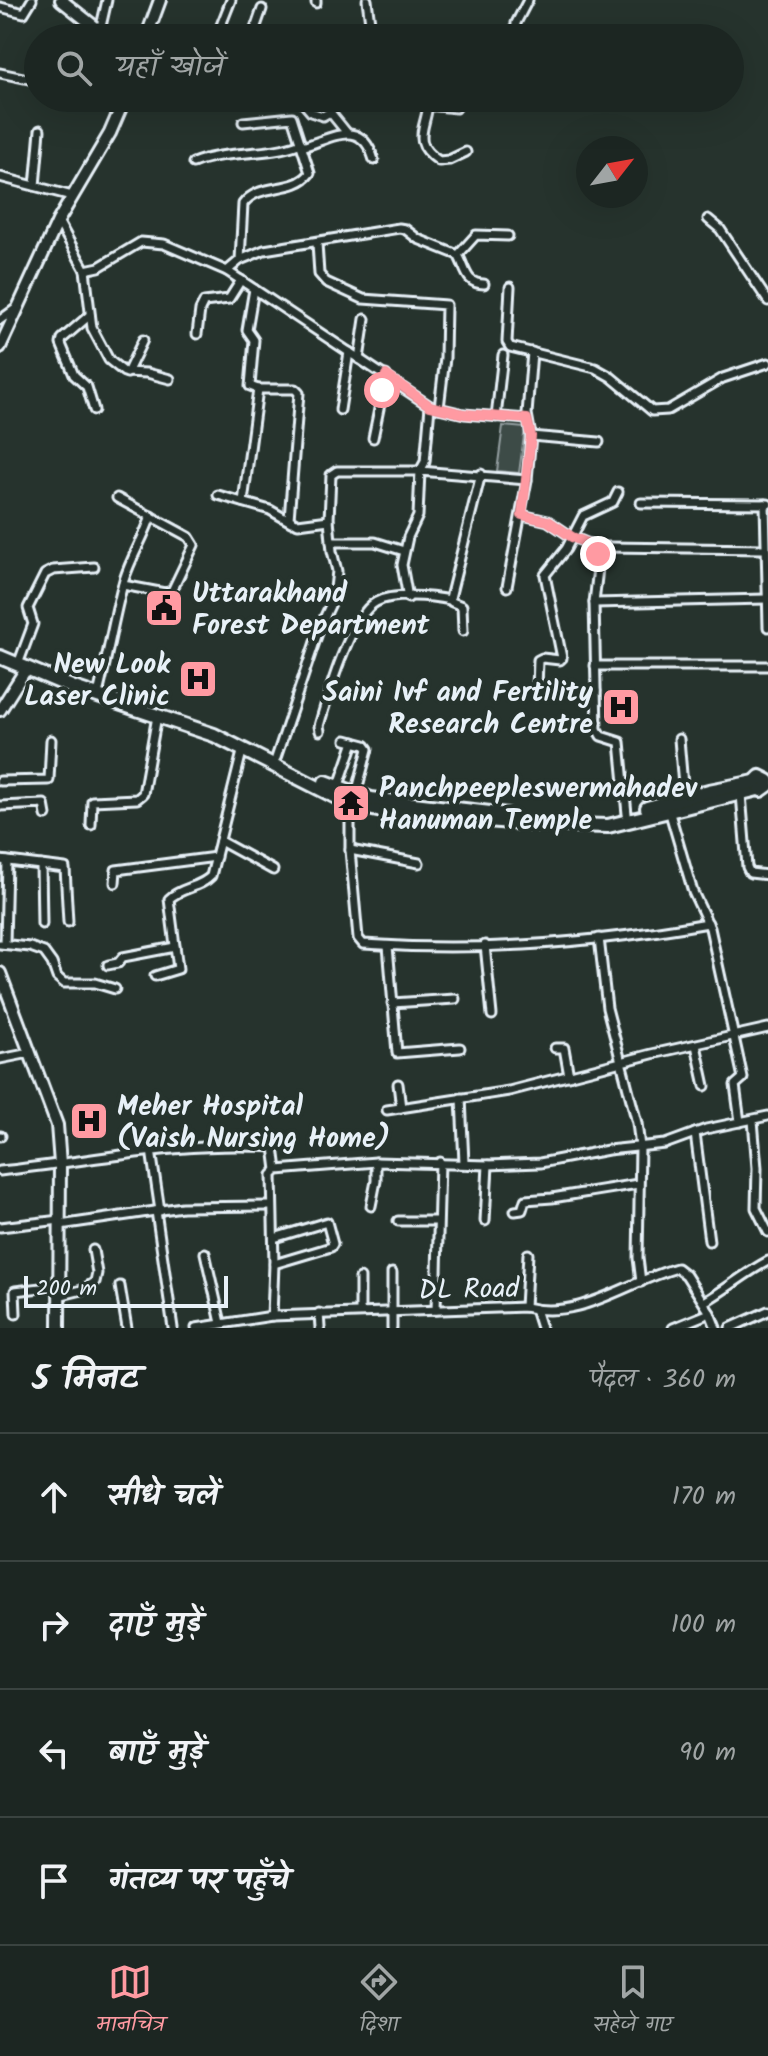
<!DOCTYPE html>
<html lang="hi">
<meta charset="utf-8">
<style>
:root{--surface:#1c2622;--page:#29322f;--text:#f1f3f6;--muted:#a0a5a5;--line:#3a4340;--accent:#ff9aa2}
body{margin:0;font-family:Kalam,"Playpen Sans Deva",sans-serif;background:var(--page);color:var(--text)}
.compass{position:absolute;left:576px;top:136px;width:72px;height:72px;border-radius:50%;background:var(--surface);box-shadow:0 8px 32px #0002;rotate:59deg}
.scale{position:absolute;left:24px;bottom:20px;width:204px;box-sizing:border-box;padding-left:8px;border:4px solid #e8f1f8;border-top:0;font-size:22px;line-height:28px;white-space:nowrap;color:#e8f1f8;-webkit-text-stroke:6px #26332d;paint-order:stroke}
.stop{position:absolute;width:24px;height:24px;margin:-18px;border:6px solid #ff9aa2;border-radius:50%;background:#fff}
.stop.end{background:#ff9aa2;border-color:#fff;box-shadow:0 2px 8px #0008}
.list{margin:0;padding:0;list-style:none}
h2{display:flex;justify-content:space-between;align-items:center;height:104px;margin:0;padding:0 32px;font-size:34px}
h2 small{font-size:26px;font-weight:400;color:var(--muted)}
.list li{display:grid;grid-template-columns:52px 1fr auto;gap:24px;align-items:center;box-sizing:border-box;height:128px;padding:0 32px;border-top:2px solid var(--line)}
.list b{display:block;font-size:30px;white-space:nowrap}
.list em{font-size:26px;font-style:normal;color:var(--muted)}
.icon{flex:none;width:44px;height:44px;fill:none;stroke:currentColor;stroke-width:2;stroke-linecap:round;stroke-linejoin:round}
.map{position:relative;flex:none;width:768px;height:1328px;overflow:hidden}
.search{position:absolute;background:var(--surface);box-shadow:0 8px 32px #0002;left:24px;right:24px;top:24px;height:88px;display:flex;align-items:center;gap:20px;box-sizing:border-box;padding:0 28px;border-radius:44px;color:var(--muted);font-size:30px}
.sheet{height:616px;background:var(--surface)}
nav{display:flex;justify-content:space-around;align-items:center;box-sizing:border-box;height:112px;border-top:2px solid var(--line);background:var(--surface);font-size:22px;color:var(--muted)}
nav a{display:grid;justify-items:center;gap:4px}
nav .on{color:var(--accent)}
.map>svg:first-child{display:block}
.green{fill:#3e4b47;stroke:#939ea0;stroke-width:2}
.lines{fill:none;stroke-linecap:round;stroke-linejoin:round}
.street-casing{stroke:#e8f1f8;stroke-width:13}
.secondary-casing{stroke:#e8f1f8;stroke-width:16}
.primary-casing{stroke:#e8f1f8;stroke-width:18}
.street{stroke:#26332d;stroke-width:7}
.secondary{stroke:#26332d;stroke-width:10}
.primary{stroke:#26332d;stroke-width:12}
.route{stroke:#ff9aa2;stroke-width:10}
.labels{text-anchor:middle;stroke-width:8;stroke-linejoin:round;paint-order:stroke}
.poi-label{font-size:28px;font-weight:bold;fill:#e8f1f8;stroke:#26332d;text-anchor:start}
.street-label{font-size:28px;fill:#e8f1f8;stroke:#26332d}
</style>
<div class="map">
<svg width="768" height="1328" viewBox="0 0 768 1328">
<rect width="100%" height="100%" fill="#26332d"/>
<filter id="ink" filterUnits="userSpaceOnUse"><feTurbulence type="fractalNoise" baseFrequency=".0125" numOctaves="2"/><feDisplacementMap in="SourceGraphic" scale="16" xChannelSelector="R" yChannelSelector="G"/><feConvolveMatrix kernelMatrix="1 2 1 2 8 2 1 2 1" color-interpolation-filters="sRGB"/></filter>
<g filter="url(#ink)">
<path class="green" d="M503 426 525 428 519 473 497 471Z"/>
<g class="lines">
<g class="street-casing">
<g id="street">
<path d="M367 0 372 38"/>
<path d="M316 3V0"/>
<path d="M0 7 24 13 32 0"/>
<path d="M100 31 107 0"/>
<path d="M216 38 231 0"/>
<path d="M247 38 254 32 262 9"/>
<path d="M515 38 516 23 528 0"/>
<path d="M0 73 38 81"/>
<path d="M299 98 311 112 323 116 330 112 337 101H350L356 98"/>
<path d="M461 98 456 108 428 105C425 130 411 142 439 161L449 160 466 152"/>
<path d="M330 112 347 133"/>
<path d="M302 147C333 138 361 117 374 160"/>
<path d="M193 163C228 149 267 157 301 143"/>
<path d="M0 177 72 196"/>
<path d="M35 186 40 130"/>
<path d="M708 219 720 229 768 301"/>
<path d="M58 221 85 270 99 267 141 242 164 244 227 271 430 406 464 414 527 419"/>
<path d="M317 243 319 274 326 282 363 299 446 305 445 358 439 408"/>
<path d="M458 255 476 235 508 236"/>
<path d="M240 260 243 204C258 182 294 194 310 173L292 117 243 122"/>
<path d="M85 270 92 328 109 360 124 372 147 373 170 379"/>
<path d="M227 271 240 260 264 250 399 228 405 229 418 239 458 255C466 268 465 284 484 284"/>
<path d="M510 287 507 342 510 347 595 368 611 377 652 411 668 410 723 378 768 363"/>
<path d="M254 289 247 330 254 340 250 386 258 389H295L299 393 289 519 298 524 329 520"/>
<path d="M90 315 62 339 61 344 74 375 87 387 94 410"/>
<path d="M0 320 18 307"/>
<path d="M197 334 200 310 204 302 229 299 241 280"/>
<path d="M359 359 365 319"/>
<path d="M127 373 143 340"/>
<path d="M340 410 349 352"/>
<path d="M496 417 503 355"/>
<path d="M531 436 599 442"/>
<path d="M373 438 386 375"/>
<path d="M218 495 270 510 291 522"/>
<path d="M117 498 189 537 194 545 172 591 165 593 123 585"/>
<path d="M243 502 258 389"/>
<path d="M641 503 768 504"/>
<path d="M765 504 768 627"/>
<path d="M522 515 548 521 572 537 602 549"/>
<path d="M331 542H375L404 551"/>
<path d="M507 587 527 480 531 436 527 414 532 352"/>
<path d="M408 598 402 565 408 537 418 516 420 471 527 480"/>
<path d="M594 603 766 599"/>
<path d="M463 631 462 606 452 602 450 598 481 474"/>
<path d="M20 659 33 624 28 608 45 574 53 570 94 567"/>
<path d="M595 666H768"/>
<path d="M99 690C108 654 114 616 124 580 131 557 144 538 151 516"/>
<path d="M596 691 540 693 537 689 538 660 542 658 560 660 562 658 545 575 566 549 583 516 613 502 618 492"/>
<path d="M320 731 319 726C327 698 350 616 376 602 393 593 431 596 450 600"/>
<path d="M679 739 684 797"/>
<path d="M346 740 365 745 368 749 356 794"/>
<path d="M276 758 320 627 334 597 337 571 332 551 329 520 331 475 337 471H420L425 462 430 406"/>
<path d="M0 781 49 780 51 740"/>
<path d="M338 788 354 742"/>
<path d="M741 794 747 867 750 873 768 875"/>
<path d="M350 804V850L358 938 363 944C477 952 596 943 708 923"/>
<path d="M0 806 44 804 46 815"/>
<path d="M669 810 693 892 710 928 743 1078 735 1085 740 1122"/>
<path d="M627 814 620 742 601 736 597 729 594 603 600 551 607 547 765 549"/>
<path d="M91 825 92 801 137 799 143 794 157 716"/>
<path d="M220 841 273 870"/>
<path d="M350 850 419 863"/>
<path d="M0 860 65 868 68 922"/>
<path d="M41 865 42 924"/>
<path d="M115 883 116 870 216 857"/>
<path d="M599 938 607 1008 637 1123 640 1147 638 1258 641 1282"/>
<path d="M0 944 30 947 44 952 52 963 57 977 64 983H95L115 989"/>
<path d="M5 944 7 861"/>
<path d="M485 945 492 1015"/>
<path d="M388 946 397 1053 460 1048"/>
<path d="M108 965 118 963 123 957 175 947"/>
<path d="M155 976 178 969 169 899C181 887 200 888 211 876L243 748"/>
<path d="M392 1003 455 999"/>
<path d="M696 1045 705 1086"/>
<path d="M555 1048H564L569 1076"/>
<path d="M0 1059 30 1053"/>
<path d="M398 1084 401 1108"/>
<path d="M461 1098 464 1163"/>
<path d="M387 1110 509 1091 652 1054 768 1028"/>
<path d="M753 1120 757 1168 756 1208 768 1232"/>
<path d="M695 1133 709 1241"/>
<path d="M0 1136H1"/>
<path d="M151 1150 160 1211"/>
<path d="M0 1171C94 1161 179 1141 274 1147L277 1170"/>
<path d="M371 1206 376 1181V1162"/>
<path d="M156 1211 173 1328"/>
<path d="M515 1211 522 1210 525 1200 552 1198 638 1184"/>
<path d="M398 1221H437"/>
<path d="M485 1221 488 1165"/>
<path d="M60 1225 182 1207 272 1206"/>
<path d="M0 1227 60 1220"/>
<path d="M274 1238 327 1222 333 1244 331 1247 274 1264"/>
<path d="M205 1253 221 1323"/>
<path d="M360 1278V1312"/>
<path d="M120 1286 127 1328"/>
<path d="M58 1296 82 1290 95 1282 97 1273 93 1250"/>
<path d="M704 1302C727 1289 745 1273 768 1261"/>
<path d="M525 1307 528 1254"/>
<path d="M535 1309 541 1328"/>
<path d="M436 1310 440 1162"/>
<path d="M319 1313 320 1328"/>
<path d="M16 1314 15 1291 58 1286"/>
<path d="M272 1316 274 1264 272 1175 277 1170 376 1162 488 1165 540 1163 608 1150 665 1144 706 1129 768 1116"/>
<path d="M196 1328 272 1316 525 1307C580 1321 626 1282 677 1268L686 1275 710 1313"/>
<path d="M392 1328V1273"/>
<path d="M673 1328 710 1313 716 1328"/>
<path d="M730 1328 768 1311"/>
</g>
</g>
<g class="secondary-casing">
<g id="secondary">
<path d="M61 0 109 38"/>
<path d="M146 38 160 0"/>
<path d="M0 347 58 221 110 133 125 98"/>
<path d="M0 710 26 669"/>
<path d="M0 973 57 1125 60 1164 59 1328"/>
</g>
</g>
<g class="primary-casing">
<g id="primary">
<path d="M0 657 74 688 214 735 350 804 382 811 534 824 608 826 758 789"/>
<path d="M768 781 760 777 755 782 761 790 768 785"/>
<path d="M325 782 371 799 507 815"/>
<path d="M647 808 709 791 755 782"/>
</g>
</g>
<use href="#street" class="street"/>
<use href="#secondary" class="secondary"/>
<use href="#primary" class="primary"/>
</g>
</g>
<g class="lines" filter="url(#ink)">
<path class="route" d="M382 390 386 375 430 406 464 414 527 419 531 436 522 515 548 521 572 537 602 549 598 554"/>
</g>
<defs>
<g id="civic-square" transform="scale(2)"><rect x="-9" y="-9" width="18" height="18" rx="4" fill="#ff9aa2" stroke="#26332d"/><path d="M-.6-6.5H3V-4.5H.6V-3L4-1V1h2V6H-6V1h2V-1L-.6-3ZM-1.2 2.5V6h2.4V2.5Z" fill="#111"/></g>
<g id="hospital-square" transform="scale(2)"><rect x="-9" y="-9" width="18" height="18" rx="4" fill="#ff9aa2" stroke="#26332d"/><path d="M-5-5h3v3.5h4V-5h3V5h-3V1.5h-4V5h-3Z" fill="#111"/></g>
<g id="temple-square" transform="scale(2)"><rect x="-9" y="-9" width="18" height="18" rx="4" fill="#ff9aa2" stroke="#26332d"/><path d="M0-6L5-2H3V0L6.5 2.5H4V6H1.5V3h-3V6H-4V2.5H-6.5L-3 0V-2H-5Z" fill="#111"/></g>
</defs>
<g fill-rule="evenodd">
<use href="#civic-square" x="164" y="608"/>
<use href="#hospital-square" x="198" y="679"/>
<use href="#hospital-square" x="621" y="707"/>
<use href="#temple-square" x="351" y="803"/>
<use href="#hospital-square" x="89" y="1121"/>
</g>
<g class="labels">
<g class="poi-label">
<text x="192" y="602">Uttarakhand<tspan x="192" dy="32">Forest Department</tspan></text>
<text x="170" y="673" text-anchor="end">New Look<tspan x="170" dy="32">Laser Clinic</tspan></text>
<text x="593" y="701" text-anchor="end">Saini Ivf and Fertility<tspan x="593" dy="32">Research Centre</tspan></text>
<text x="379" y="797">Panchpeepleswermahadev<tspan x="379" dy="32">Hanuman Temple</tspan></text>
<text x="117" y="1115">Meher Hospital<tspan x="117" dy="32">(Vaish Nursing Home)</tspan></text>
</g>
<g class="street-label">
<text transform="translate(469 1288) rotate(-1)" y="10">DL Road</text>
</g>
</g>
</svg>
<svg class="compass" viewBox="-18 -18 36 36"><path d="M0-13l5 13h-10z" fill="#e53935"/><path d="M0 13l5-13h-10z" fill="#a0a5a5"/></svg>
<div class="scale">200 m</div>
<div class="stop" style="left:382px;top:390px"></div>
<div class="stop end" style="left:598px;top:554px"></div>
<div class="search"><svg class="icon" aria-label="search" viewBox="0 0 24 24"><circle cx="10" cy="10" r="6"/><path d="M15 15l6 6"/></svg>यहाँ खोजें</div>
</div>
<section class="sheet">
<h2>5 मिनट<small>पैदल · 360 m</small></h2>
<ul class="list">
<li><svg class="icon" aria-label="ahead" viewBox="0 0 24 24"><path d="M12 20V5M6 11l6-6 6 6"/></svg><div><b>सीधे चलें</b></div><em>170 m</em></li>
<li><svg class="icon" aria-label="right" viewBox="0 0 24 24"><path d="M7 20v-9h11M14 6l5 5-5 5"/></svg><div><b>दाएँ मुड़ें</b></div><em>100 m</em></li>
<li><svg class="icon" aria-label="left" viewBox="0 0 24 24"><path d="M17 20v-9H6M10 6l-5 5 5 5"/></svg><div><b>बाएँ मुड़ें</b></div><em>90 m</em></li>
<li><svg class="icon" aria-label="arrive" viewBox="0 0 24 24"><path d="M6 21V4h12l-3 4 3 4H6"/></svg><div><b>गंतव्य पर पहुँचे</b></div></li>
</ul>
</section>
<nav>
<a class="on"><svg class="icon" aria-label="map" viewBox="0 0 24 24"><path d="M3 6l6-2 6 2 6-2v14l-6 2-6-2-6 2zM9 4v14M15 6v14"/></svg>मानचित्र</a>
<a><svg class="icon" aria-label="directions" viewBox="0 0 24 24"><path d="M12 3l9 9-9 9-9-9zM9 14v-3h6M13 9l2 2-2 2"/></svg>दिशा</a>
<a><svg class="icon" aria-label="saved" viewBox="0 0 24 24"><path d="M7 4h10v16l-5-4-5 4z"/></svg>सहेजे गए</a>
</nav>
